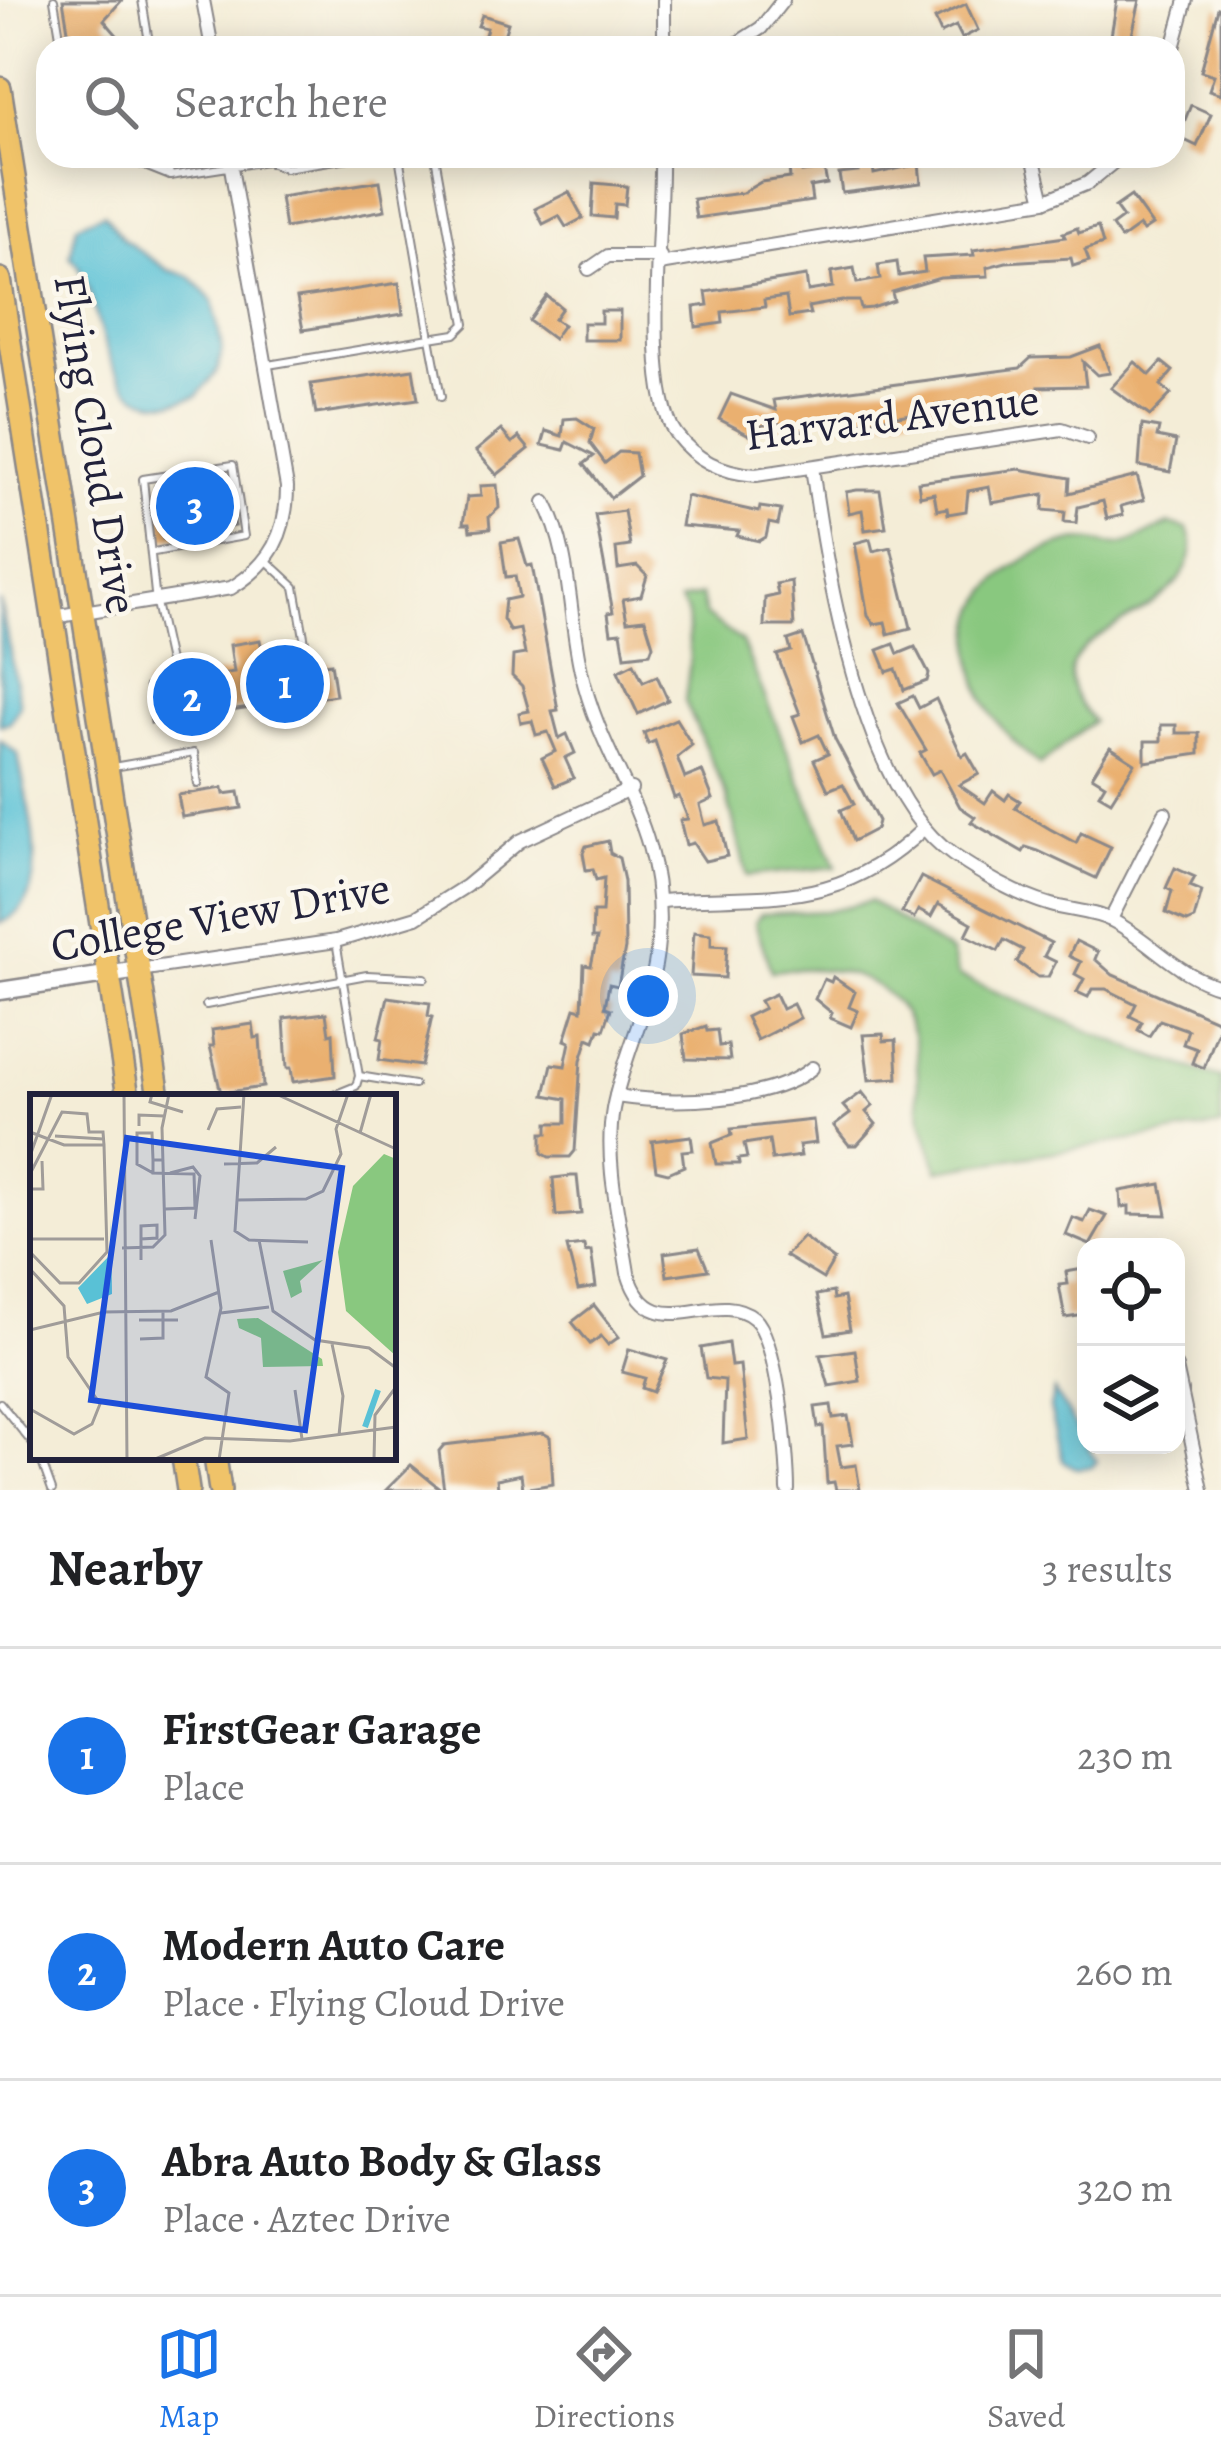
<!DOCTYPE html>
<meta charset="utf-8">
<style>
:root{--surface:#fff;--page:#f2f2f2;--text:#202124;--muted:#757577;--line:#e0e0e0;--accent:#1a73e8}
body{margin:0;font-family:Alegreya,serif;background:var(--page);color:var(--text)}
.controls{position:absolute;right:36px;bottom:36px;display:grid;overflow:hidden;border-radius:24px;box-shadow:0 6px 30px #0003}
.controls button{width:108px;height:108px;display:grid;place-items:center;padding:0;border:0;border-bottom:3px solid var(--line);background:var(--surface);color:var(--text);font:60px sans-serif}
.you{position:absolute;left:648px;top:996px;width:42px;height:42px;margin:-30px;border:9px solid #fff;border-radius:50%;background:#1a73e8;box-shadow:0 0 0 18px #1a73e833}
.badge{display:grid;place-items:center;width:78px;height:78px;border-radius:50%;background:var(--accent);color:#fff;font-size:39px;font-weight:700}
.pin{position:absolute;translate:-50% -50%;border:6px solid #fff;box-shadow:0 3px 12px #0006}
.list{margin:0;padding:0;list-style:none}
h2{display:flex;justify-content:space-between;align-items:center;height:156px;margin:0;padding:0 48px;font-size:51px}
h2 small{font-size:39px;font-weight:400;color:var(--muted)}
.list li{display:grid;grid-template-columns:78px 1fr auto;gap:36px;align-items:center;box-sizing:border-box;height:216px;padding:0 48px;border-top:3px solid var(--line)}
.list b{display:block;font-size:45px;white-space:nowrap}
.list p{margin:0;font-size:39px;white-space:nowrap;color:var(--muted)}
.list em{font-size:39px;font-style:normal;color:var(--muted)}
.icon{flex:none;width:66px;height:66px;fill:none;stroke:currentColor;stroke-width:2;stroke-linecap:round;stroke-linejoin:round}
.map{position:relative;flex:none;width:1221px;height:1490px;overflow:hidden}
.search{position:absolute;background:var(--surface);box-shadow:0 6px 30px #0003;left:36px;right:36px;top:36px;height:132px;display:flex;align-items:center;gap:30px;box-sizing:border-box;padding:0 42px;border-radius:36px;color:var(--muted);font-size:45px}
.sheet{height:804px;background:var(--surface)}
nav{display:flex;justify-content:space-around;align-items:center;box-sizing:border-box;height:168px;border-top:3px solid var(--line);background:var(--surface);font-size:33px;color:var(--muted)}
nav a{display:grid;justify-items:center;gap:6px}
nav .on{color:var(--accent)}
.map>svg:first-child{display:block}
.green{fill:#89c87f;stroke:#56755d;stroke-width:3}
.water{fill:#59c1d6;stroke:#3e7288;stroke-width:3}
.building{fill:#eab06f}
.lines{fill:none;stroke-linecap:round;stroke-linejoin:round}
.service-casing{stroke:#8b8889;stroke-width:10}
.minor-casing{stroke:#8b8889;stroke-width:16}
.tertiary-casing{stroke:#8b8889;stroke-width:21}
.primary-casing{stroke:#8b8889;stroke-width:26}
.service{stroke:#fff;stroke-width:6}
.minor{stroke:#fff;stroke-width:12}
.tertiary{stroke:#fff;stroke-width:16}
.primary{stroke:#f0c369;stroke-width:21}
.labels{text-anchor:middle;stroke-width:9;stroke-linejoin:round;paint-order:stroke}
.street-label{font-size:45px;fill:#22223b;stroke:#fbf7ec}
.inset-river{fill:none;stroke:#59c1d6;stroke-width:6}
.inset-road{fill:none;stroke:#a09c99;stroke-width:3}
.view{fill:#1d4ed8;fill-opacity:0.15;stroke:#1d4ed8;stroke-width:6}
.inset-edge{fill:none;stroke:#22223b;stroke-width:6}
</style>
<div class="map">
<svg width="1221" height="1490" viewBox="0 0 1221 1490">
<rect width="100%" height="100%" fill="#fbf7ec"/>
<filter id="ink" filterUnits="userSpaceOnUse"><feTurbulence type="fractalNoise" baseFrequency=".00833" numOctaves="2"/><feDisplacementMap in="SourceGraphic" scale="24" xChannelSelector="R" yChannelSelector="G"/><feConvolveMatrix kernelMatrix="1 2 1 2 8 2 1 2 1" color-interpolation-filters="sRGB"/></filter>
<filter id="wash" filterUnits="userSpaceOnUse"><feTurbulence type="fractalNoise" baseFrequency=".004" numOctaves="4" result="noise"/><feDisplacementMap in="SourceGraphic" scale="48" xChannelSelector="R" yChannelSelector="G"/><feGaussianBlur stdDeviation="2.7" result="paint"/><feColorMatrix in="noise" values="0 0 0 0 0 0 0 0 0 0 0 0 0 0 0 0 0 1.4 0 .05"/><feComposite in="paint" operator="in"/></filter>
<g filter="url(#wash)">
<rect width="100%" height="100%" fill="#f4edd7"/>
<g class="green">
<path d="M1170 524 1187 529C1196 543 1192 558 1184 572 1151 630 1018 637 1093 721L1040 765C1003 736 974 700 972 651 968 590 1017 554 1074 541 1092 537 1110 549 1128 543 1142 538 1156 529 1170 524Z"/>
<path d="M701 595 705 615 742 642 836 867 747 876 727 796 685 701 690 661 687 612 680 601Z"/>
<path d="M870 901 951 953 958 976 1142 1053 1221 1078V1126L938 1170C932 1150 922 1128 919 1107 916 1082 920 1056 912 1032 892 970 825 964 771 971L755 922 761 914 826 911Z"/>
</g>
<g class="water">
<path d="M104 213 123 239 168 270 190 276 213 301 222 349 218 370 197 396C89 436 109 288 70 257L77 225Z"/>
<path d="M0 601 20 705 10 722 0 725Z"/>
<path d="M0 740 18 754C25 802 60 902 0 923Z"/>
<path d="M1054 1391 1097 1461 1092 1467 1076 1468 1063 1461 1050 1408Z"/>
</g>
<g id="blocks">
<g class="building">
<path d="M63 0H122L104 20 128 48H71Z"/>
<path d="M1117 0H1140L1129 48H1109Z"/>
<path d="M966 4 978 30 962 38 956 26 941 33 935 19Z"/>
<path d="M1218 8 1221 9V94L1209 90 1214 75 1201 71Z"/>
<path d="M482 15 508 23 504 36 533 48H481L487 28 478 26Z"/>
<path d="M1191 105 1211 114 1197 146 1178 137Z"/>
<path d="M872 160 874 174 919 164 921 183 842 193 839 174 858 172 856 162Z"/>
<path d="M801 166 802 172 824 169 827 184 810 187 812 201 696 218 693 199 742 193 761 182 790 178 789 168Z"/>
<path d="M380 181 385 210 285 228 280 197Z"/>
<path d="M594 183 627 186 625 205 615 204 614 218 592 216Z"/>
<path d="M569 192 583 218 566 227 559 216 543 224 535 209Z"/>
<path d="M1131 196 1152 225 1143 231 1139 226 1121 239 1112 226 1123 218 1115 207Z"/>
<path d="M1098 227 1103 244 1085 250 1089 261 1073 266 1071 258 1006 262 987 267 988 276 940 278 892 292 894 301 872 308 861 309 859 301H842L808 307 810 314 789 317 786 297 764 300 765 307 722 312 723 323 696 327 694 307 708 305 706 292 806 276 808 291 833 287 831 272 854 268 857 283 880 279 878 265 897 262 899 276 925 272 923 258 974 255 973 250 1065 237 1063 233 1077 228 1079 233Z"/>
<path d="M399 283 403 314 303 330 297 298Z"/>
<path d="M547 296 562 308 554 319 563 325 553 339 529 321Z"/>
<path d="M601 311H620V340H583V323H601Z"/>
<path d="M1100 346 1110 373 1097 375 1083 362 1086 386 1038 387 1039 394 937 405 938 410 838 425 837 416 809 420 811 429 793 432 778 423 759 426 755 438 719 419 731 394 776 410 774 400 1020 368 1031 358 1071 357Z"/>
<path d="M1135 362 1150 375 1162 362 1173 371 1161 385 1171 394 1150 416 1111 388Z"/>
<path d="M413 369 418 399 316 414 311 384Z"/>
<path d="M577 418 594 429 590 443 605 463 619 452 635 453 639 476 611 498 584 464 594 456 567 442 564 450 542 445 546 431 562 436 564 419Z"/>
<path d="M1142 425 1159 428 1157 437 1176 441 1170 472 1139 466Z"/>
<path d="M501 430 512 443 519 437 529 449 497 475 476 451Z"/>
<path d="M1019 469 1070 478 1069 493 1137 476 1144 500 1121 506 1123 515 1107 519 1103 501 1078 507 1076 523 1064 522 1065 512 1043 510 1044 494 992 503 989 487 968 491 966 511 948 514 947 508 937 510 934 493 920 496 918 482Z"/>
<path d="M226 477 235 526 163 539 155 486Z"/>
<path d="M497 485 499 508 489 517 490 529 470 531 469 524H463L467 497 481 496 480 486Z"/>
<path d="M857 490H880L886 527 865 530 862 510 849 513 846 492Z"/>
<path d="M686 496 759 512 760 507 781 510 778 525 769 523 766 537 759 541 737 536 739 531 681 526Z"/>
<path d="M624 511 630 546 616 548 618 569 637 566 647 576 641 596 623 599 627 621 645 619 653 645 650 653 625 656 621 632 611 633 608 613 613 612 595 515Z"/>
<path d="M519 539 527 566 532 565 558 710 552 711 559 738 567 734 575 753 565 758 574 778 555 786 542 758 556 751 548 732 536 735 532 721 521 723 519 713 529 711 522 686 512 676 513 656 525 654 520 629 510 631 503 619 505 600 519 597 515 576 506 577 501 542Z"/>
<path d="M870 539 873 551 891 547 911 628 888 634 885 622 874 624 868 616 855 543Z"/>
<path d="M791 581 794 626H764L765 598 778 595 776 584Z"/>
<path d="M803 635 835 739 878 821 876 829 853 841 841 810 854 804 843 784 828 790 814 760 828 754 819 735 803 742 793 716 800 714 777 655 791 651 788 640Z"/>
<path d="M260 640 267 672 331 663 336 695 151 723 145 685 234 672 230 645Z"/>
<path d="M894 644 898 654 915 647 929 674 927 681 904 690 896 669 887 672 878 650Z"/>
<path d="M634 663 643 682 657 676 668 700 638 714 618 671Z"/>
<path d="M913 696 919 708 936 699 962 756 967 753 979 774 959 785 985 803 993 791 1005 800 1009 794 1020 801 1015 808 1050 829 1076 843 1081 833 1111 847 1096 878 1038 851 1026 847 1023 852 971 822 975 817 960 807 940 770 932 774 920 753 926 750 898 703Z"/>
<path d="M676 719 692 745 677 757 685 778 702 771 713 799 700 805 705 825 719 821 727 856 705 861 693 843 686 845 680 820 688 819 679 796 674 798 655 741 648 744 644 733Z"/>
<path d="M1161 725H1176V733H1199V754L1145 762V741H1161Z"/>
<path d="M1110 747 1135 763 1111 801 1099 794 1105 784 1092 776Z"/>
<path d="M223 788 224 794 239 792 242 808 182 817 178 795Z"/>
<path d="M608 841 610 853 619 858 624 881 625 948 618 986 609 984 605 1007 611 1009 604 1030 599 1029 595 1041 588 1038 581 1060 575 1151 570 1157H549L542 1153V1133H548V1123H566V1099L545 1095 552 1064 565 1066 570 1042 565 1040 575 1008 582 1010 584 965 591 966 597 938H592L593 912H602L604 878 596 880 593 869 586 870 583 853 586 846Z"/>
<path d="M1175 868 1195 877 1190 886 1202 891 1194 919 1187 922 1166 913 1172 891 1166 888Z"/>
<path d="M921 877 1051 943 1044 956 1056 962 1048 977H1038L1017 962 1023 950 1004 940 998 951 966 935 972 923 938 904 931 917 918 910 914 918 902 912Z"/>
<path d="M694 932 711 934V945L727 946 725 978 691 976Z"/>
<path d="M1076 941 1098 952 1095 959 1113 975 1221 1022 1204 1068 1192 1063 1197 1049 1183 1044 1188 1030 1160 1020 1149 1036 1138 1030 1142 1022 1130 1016 1136 1004 1106 989H1092L1088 997 1077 992 1084 979 1075 974 1081 962 1069 956Z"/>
<path d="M833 977 855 992 849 1007 858 1011 851 1027 830 1018 832 1013 815 999 824 979 831 982Z"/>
<path d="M775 994 782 1009 793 1004 800 1018 757 1040 746 1017 764 1008 760 1001Z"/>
<path d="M388 997 430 1003 428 1016 432 1017 421 1066 379 1060 382 1039 378 1038Z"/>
<path d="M326 1013 329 1034 333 1033 335 1076 293 1082 291 1068H287L284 1018Z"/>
<path d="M253 1024 255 1038 260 1037 263 1087 221 1093 210 1046H214L212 1030Z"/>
<path d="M706 1026 707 1031 717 1030 719 1046 728 1045 730 1060 686 1059 683 1034Z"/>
<path d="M883 1034 884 1041 896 1040 898 1078 869 1080 863 1035Z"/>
<path d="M862 1092 873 1106 866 1112 876 1124 857 1145H849L834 1126 850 1114 843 1106Z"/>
<path d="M813 1120 816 1143 799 1145 801 1156 772 1160 769 1140 744 1144 747 1158 738 1159 739 1164H716L712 1143 732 1135 731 1129Z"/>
<path d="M691 1136 693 1150 682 1151 684 1166 668 1173 656 1170 652 1141Z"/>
<path d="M571 1176H577L581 1214 556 1216 553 1178Z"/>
<path d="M1161 1184 1167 1215 1129 1214V1206L1121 1207 1120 1191Z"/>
<path d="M1090 1210 1107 1216 1090 1245 1066 1235 1073 1218 1084 1222Z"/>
<path d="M803 1237 834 1260 823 1279 785 1256Z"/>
<path d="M584 1245 585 1252 591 1251 596 1287 578 1290 567 1247Z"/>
<path d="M699 1248 708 1270 667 1276 664 1253Z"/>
<path d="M1083 1269 1085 1315 1065 1318 1059 1285 1068 1284 1066 1272Z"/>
<path d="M833 1292 834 1299 844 1297 850 1330 826 1334 817 1295Z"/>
<path d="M594 1305 619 1337 608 1345 601 1336 590 1344 572 1322Z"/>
<path d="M728 1343 731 1366 740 1365 748 1439 723 1443 725 1380 706 1378 701 1348Z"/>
<path d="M629 1349 667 1360 653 1392 642 1388 645 1378 622 1372Z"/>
<path d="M855 1350 860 1381 829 1386 820 1355Z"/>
<path d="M831 1405 833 1418 848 1416 853 1444 837 1446 841 1467 856 1465 860 1490H836L834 1482 827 1483 823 1426 818 1427 815 1407Z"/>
<path d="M543 1433 550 1437 553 1484 523 1489 521 1474 497 1479 498 1489 444 1490 439 1451 444 1445Z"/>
<path d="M411 1465 442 1490H386Z"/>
</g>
</g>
</g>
<g filter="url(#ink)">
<use href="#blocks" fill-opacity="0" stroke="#8b8889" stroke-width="3"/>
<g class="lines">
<g class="service-casing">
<g id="service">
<path d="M54 0 62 48"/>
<path d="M142 0 150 48"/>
<path d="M120 156 170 176"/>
<path d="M167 156 170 176 267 161 285 168 362 156"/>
<path d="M435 156 465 324 455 334 430 338 441 397"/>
<path d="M268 365 430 338 399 156"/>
<path d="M154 552 244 536 233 465 143 479 156 603 171 671"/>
<path d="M266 560 295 587 308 659"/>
<path d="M113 767 194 753 198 784"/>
<path d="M206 1005 367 975 425 978"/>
<path d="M359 1076 414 1085"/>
<path d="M329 1097 356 1086 359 1076 336 941"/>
<path d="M0 1403 33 1444"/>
<path d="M40 1457 52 1490"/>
</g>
</g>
<g class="minor-casing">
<g id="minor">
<path d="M203 0 212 48"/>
<path d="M664 48V0"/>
<path d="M730 48 761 28 783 0"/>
<path d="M1173 48 1186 0"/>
<path d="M661 156C663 218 642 388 676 434 696 461 725 473 756 475L1062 429 1088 438"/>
<path d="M1033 156 1044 201"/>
<path d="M659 264 1044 201 1088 183 1121 156"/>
<path d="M589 269 608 256H660"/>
<path d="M812 467C826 571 862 792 953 855 983 875 1016 895 1051 905 1071 911 1094 911 1113 921 1152 941 1176 975 1221 987"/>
<path d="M545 502C572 555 568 614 581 671 605 775 667 821 658 941 654 1001 624 1051 613 1109 604 1162 620 1221 628 1273 651 1351 714 1285 754 1318 778 1339 788 1456 788 1490"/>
<path d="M53 617 231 588C271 564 287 533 287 487L229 156"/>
<path d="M659 901C768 893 837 912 923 829"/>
<path d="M1111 919 1165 813"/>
<path d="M139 970 336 941 417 917 466 886 520 841 631 789"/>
<path d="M616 1096C669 1104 769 1104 812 1068"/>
<path d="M1176 1367 1202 1490"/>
</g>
</g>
<g class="tertiary-casing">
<path id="tertiary" d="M0 991 139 970"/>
</g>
<g class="primary-casing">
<g id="primary">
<path d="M0 88 159 1097"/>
<path d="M0 279 128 1097"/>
<path d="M183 1457 188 1490"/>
<path d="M215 1457 220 1490"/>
</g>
</g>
<use href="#service" class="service"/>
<use href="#minor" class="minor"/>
<use href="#tertiary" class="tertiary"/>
<use href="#primary" class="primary"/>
</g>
</g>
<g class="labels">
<g class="street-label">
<text transform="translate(892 416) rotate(-7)" y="16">Harvard Avenue</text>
<text transform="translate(97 444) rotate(81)" y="16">Flying Cloud Drive</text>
<text transform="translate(220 916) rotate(-10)" y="16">College View Drive</text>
</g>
</g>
<g transform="translate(30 1094)">
<rect width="366" height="366" fill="#f4edd7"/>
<path d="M354 60 366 65V262L316 217 308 158 323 92ZM293 166 270 187 272 198 261 204 253 177ZM228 224 292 265 293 272 233 273 231 244 209 234 207 225Z" fill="#89c87f"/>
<path d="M81 125 82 200 57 210 48 194 80 161Z" fill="#59c1d6"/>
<path class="inset-river" d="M335 333 348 296"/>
<path class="inset-road" d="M94 0 97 366M122 0 120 8 153 18M214 0 205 137 219 146 278 148M246 0 366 55M109 32V21L134 22M178 36 187 15 211 13M0 38 34 51H74L77 158 49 189H30L0 158M330 39 341 0M25 42 73 45M0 62 22 0M123 66 122 39H107V70L123 79M134 66H123V79L164 80 165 114 135 115M194 70 227 69 246 53M140 79 163 73 170 82 165 125M0 80 32 18 57 20 59 38H73L74 51M0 95H13L12 67M207 106 276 105 293 97 311 60 306 35 318 0M0 145H74M111 145 127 144V131L111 132V166M181 146 191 214 176 283 199 299 189 366M229 146 243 217 285 246 339 254 366 274M92 154 123 153 135 141 132 34 139 0M0 175 34 212 38 263 70 310 62 330 44 340 0 315M191 219 239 213M109 226H148M0 236 74 218 141 217 189 198M110 245 133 244V218M302 250 313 302 309 341M265 296 272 345M123 366 175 344 260 347 366 333M344 366 345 321 366 293"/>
<path class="view" d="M97 44 312 74 275 336 61 306Z"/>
<rect width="366" height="366" class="inset-edge"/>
</g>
</svg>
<div class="controls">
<button><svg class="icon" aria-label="locate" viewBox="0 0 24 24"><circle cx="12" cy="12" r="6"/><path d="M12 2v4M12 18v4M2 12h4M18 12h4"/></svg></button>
<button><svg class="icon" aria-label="layers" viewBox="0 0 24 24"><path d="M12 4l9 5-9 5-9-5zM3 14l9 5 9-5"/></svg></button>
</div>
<div class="you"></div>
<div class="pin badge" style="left:285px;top:684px">1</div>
<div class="pin badge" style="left:192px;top:697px">2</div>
<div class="pin badge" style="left:195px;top:506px">3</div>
<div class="search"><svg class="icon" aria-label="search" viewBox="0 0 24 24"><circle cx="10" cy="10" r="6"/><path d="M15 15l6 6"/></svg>Search here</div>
</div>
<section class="sheet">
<h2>Nearby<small>3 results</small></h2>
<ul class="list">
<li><span class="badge">1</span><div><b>FirstGear Garage</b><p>Place</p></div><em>230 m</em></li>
<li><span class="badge">2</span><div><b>Modern Auto Care</b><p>Place · Flying Cloud Drive</p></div><em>260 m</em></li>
<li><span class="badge">3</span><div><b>Abra Auto Body &amp; Glass</b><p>Place · Aztec Drive</p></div><em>320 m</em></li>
</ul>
</section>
<nav>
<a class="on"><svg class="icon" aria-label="map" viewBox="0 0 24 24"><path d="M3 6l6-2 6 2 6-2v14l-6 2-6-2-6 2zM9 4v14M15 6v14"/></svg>Map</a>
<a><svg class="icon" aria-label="directions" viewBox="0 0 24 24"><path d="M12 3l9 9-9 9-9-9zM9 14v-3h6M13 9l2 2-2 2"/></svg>Directions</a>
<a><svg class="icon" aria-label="saved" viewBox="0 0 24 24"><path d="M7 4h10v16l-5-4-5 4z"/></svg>Saved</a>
</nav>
